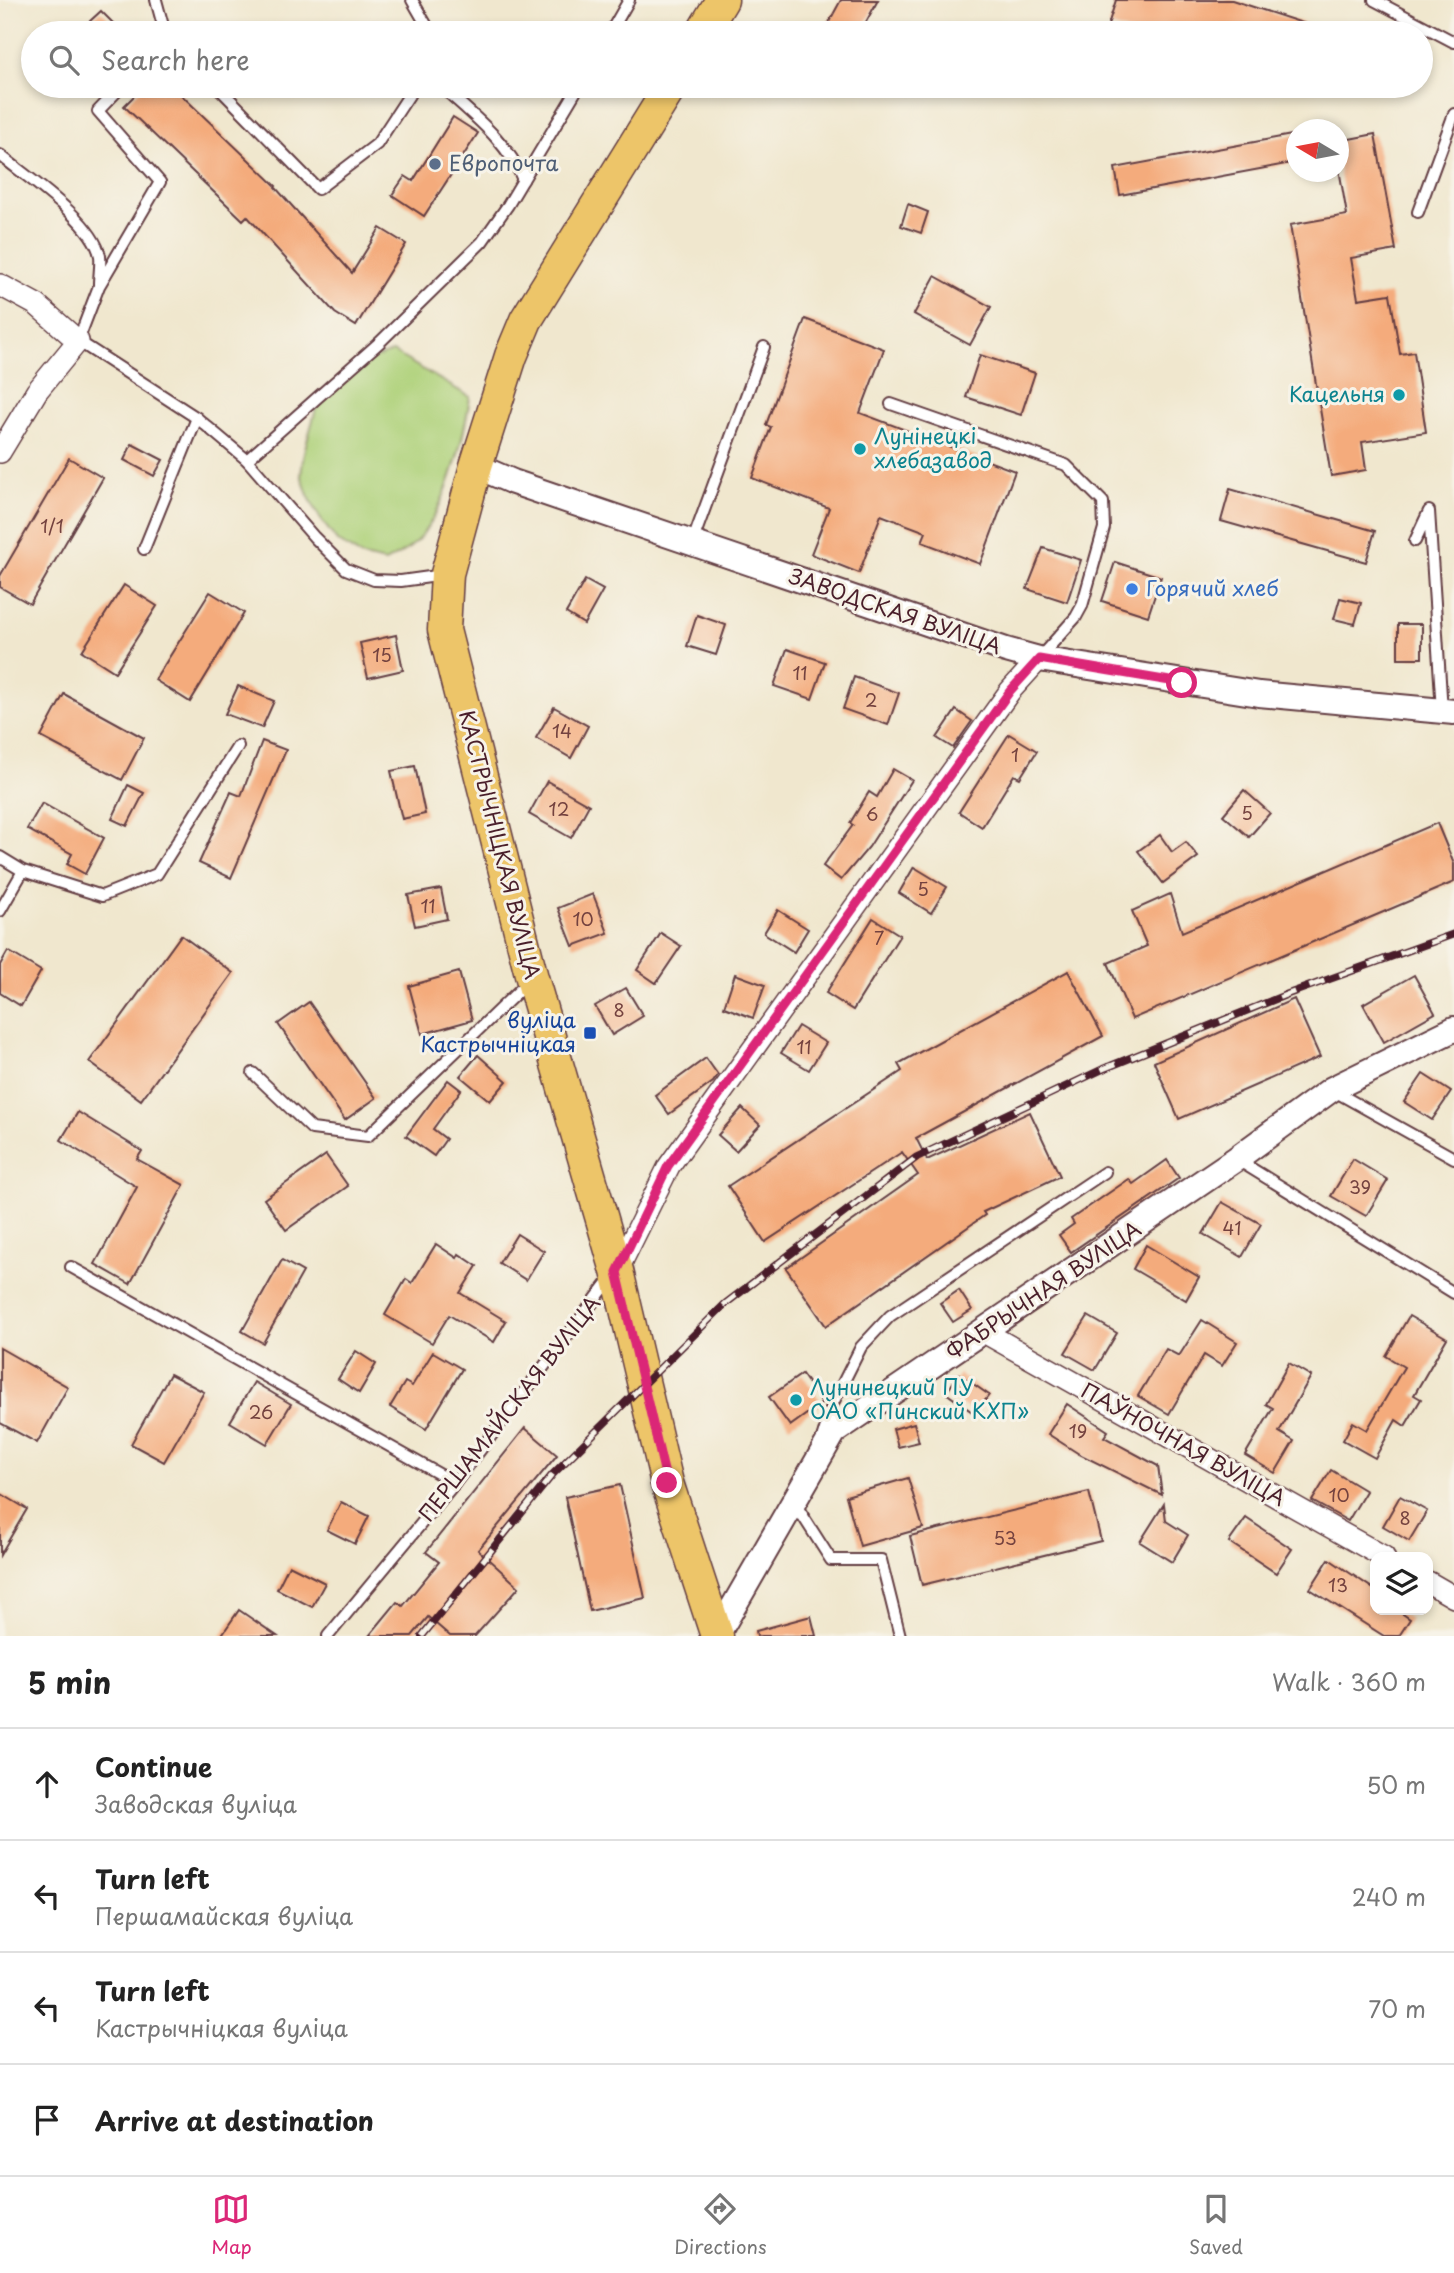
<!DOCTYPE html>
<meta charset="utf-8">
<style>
:root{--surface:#fff;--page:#f2f2f2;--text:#222;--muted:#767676;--line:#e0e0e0;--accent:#db2777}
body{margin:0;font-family:"Playpen Sans",sans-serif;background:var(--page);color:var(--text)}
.controls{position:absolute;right:21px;bottom:21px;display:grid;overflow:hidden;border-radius:14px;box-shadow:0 4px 10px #0003}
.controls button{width:63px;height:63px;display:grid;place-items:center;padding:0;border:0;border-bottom:2px solid var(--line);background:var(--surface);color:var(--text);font:35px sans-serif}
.compass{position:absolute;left:1286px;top:119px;width:63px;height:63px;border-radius:50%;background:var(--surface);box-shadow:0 4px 10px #0003;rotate:280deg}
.stop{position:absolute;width:21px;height:21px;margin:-16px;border:5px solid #db2777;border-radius:50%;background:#fff}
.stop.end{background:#db2777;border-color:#fff;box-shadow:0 2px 7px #0008}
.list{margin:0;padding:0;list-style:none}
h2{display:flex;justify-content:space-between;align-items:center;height:91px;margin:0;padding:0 28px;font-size:30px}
h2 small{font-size:23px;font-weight:400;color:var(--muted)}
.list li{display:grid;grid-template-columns:46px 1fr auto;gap:21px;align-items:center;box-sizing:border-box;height:112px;padding:0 28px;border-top:2px solid var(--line)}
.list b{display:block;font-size:26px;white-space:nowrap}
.list p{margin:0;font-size:23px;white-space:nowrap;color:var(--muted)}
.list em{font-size:23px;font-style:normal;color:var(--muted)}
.icon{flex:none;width:38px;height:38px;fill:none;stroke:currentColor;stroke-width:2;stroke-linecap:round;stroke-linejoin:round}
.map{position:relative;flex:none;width:1454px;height:1636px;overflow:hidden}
.search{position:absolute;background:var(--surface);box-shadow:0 4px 10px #0003;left:21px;right:21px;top:21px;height:77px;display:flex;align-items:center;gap:18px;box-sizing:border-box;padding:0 24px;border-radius:38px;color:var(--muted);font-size:26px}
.sheet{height:539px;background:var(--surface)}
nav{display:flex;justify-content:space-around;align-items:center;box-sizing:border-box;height:98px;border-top:2px solid var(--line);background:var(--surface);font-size:19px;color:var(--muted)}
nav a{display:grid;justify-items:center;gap:4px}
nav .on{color:var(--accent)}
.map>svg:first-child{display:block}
.green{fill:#aed179;stroke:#7c7852;stroke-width:2}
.building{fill:#f4ab7b}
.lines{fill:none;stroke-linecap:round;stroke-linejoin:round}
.service-casing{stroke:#633d43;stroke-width:14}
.minor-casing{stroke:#633d43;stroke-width:24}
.tertiary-casing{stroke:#633d43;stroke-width:28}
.primary-casing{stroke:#633d43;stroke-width:35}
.service{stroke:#fff;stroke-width:10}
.minor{stroke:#fff;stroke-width:21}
.tertiary{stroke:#fff;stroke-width:24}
.primary{stroke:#edc569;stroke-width:32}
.rail-casing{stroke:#4a1f2b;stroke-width:8}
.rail{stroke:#f7f3e8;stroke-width:5;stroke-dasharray:16;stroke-linecap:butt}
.route{stroke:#db2777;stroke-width:9}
.service-dot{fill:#5c6f8a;stroke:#f7f3e8;stroke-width:2.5}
.culture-dot{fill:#0f9aa8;stroke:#f7f3e8;stroke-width:2.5}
.shop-dot{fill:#3f7fe0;stroke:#f7f3e8;stroke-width:2.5}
.transit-dot{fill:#1a4fb4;stroke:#f7f3e8;stroke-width:2.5}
.labels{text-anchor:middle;stroke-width:6;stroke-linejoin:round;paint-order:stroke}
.number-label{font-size:18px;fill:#74423f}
.service-label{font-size:21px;fill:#4e5e75;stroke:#f7f3e8;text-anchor:start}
.culture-label{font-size:21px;fill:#0d838f;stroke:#f7f3e8;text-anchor:start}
.shop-label{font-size:21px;fill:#366cbe;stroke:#f7f3e8;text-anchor:start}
.street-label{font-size:21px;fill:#4a1f2b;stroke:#f7f3e8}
.transit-label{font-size:21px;fill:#164399;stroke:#f7f3e8;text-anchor:end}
</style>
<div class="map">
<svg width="1454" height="1636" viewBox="0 0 1454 1636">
<rect width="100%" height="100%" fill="#f7f3e8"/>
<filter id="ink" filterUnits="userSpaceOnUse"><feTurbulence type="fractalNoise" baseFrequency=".0143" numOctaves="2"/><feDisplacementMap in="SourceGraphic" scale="14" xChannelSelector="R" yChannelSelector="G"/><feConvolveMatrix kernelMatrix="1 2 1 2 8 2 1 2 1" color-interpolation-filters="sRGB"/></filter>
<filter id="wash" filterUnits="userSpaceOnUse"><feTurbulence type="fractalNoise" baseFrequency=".00686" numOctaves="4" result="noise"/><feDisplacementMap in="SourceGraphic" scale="28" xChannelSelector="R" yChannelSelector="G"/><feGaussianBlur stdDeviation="1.57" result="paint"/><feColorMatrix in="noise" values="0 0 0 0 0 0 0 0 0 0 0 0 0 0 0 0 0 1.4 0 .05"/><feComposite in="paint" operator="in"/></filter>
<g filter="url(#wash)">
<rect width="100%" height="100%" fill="#f0e7ce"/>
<path class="green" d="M393 352 470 397C464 439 444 521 409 548 402 553 393 557 385 562L363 557 337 541 320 518 308 495 301 475 304 452 316 409 335 387 364 362Z"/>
<g id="blocks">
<g class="building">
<path d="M841 0H878L860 33H823Z"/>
<path d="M1116 0H1232L1324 30 1323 33H1133L1108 25Z"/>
<path d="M101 11 123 33H77Z"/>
<path d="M144 86H172L276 186 275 187 352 273 380 228 406 244 356 326 335 313 247 216 243 220 124 106Z"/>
<path d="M453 117 478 133 424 216 392 195 405 176 413 181Z"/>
<path d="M1297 134V162L1120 195 1115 168Z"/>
<path d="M1375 134 1396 250 1351 258 1358 299 1390 294 1400 354 1414 352 1426 432 1362 442 1366 470 1331 476 1290 225 1347 215 1339 169V141Z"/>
<path d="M908 204 928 212 921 233 901 226Z"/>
<path d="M935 276 991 307 970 345 914 314Z"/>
<path d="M805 319 884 349 860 413 1015 471 980 564 922 542 926 532 881 515 859 573 811 554 829 508 752 478 771 427 766 425Z"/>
<path d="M980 355 1035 373 1021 415 966 397Z"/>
<path d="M132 444 163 460 154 476 124 460Z"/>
<path d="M69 458 103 478 30 604 0 587V576Z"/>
<path d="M1230 489 1375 531 1366 562 1221 521Z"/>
<path d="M1043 548 1081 560 1067 602 1027 589Z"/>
<path d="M1115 562 1161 577 1148 616 1102 601Z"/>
<path d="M585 580 603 590 584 624 566 613Z"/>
<path d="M124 585 157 606 115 672 82 651Z"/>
<path d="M210 592 244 613 190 702 155 680Z"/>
<path d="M1340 598 1361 603 1355 624 1334 619Z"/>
<path d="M697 615 726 625 716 655 687 646Z"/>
<rect x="1398" y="624" width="24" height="34"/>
<path d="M396 635 403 670 368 678 360 643Z"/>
<path d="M787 649 825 662 812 699 774 686Z"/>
<path d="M854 677 899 693 888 725 843 709Z"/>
<path d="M238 686 274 701 262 728 225 714Z"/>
<path d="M64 694 144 738 122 780 41 737Z"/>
<path d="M554 707 588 726 571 758 536 738Z"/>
<path d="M956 710 972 721 953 748 937 738Z"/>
<path d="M1009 734 1037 751 1020 778 1014 775 982 827 959 812Z"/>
<path d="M262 741 286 750 231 878 199 863 231 792 241 796Z"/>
<path d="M415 766 425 814 402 819 391 771Z"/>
<path d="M893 769 912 780 869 847 841 880 823 866 853 825 850 823 869 792 877 797Z"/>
<path d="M547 781 589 805 571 838 529 814Z"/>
<path d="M128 785 144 793 127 826 112 819Z"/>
<path d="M1244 790 1270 813 1249 837 1223 815Z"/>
<path d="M42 803 104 838 85 874 67 864 72 854 27 829Z"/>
<path d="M1437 823 1454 864V882L1132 1019 1108 963 1147 946 1132 911 1170 894 1182 932Z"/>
<path d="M1160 835 1172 852 1186 842 1198 857 1163 883 1138 851Z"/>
<path d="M914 867 947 887 931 913 899 893Z"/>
<path d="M441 889 447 919 415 926 408 895Z"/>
<path d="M593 894 608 933 573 946 558 908Z"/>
<path d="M778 910 808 929 794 952 764 933Z"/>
<path d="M873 918 900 935 853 1010 826 993Z"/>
<path d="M661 933 681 946 656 983 637 970Z"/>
<path d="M181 935 233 973 141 1100 89 1062Z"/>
<path d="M8 951 41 971 21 1006 0 993V965Z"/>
<path d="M1068 971 1103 1036 916 1138 927 1160 1030 1112 1060 1176 983 1212 985 1215 826 1326 786 1268 918 1175 902 1152 765 1242 728 1186 902 1071 898 1064Z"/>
<path d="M459 972 472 1020 422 1034 409 986Z"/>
<path d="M735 974 765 985 753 1018 724 1007Z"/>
<path d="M1414 975 1435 1013 1384 1042 1363 1004Z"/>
<path d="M626 988 643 1016 612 1035 595 1006Z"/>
<path d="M1294 999 1320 1057 1179 1119 1154 1062Z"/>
<path d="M309 1002 376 1098 345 1120 278 1024Z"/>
<path d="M798 1026 826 1043 809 1070 781 1053Z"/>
<path d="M478 1055 507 1081 490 1101 460 1076Z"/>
<path d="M706 1058 718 1075 713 1082 669 1114 655 1095Z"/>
<path d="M1423 1074 1451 1092 1432 1120 1404 1102Z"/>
<path d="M448 1080 461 1090 433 1129 446 1139 434 1156 406 1136Z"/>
<path d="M742 1108 760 1125 736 1151 718 1135Z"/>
<path d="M78 1112 142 1151 137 1159 184 1185 130 1284 95 1264 137 1187 61 1140Z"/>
<path d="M326 1155 348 1186 286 1230 264 1199Z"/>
<path d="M1353 1159 1388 1180 1366 1216 1331 1196Z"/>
<path d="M1167 1160 1179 1178 1071 1252 1059 1235 1074 1224 1071 1219 1129 1179 1133 1184Z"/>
<path d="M1222 1202 1261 1224 1242 1257 1203 1234Z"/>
<path d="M517 1234 544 1251 526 1280 499 1263Z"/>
<path d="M436 1244 457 1258 459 1254 477 1266 460 1293 506 1321 494 1342 449 1315 432 1343 385 1315 406 1279 412 1283Z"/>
<path d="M1146 1245 1199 1277 1186 1300 1133 1269Z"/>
<path d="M282 1260 303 1272 263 1343 242 1331Z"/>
<path d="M959 1290 972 1310 953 1322 940 1303Z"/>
<path d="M1088 1316 1117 1333 1095 1370 1065 1353Z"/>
<path d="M1409 1316 1447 1338 1414 1395 1421 1399 1405 1426 1396 1420 1375 1458 1343 1440 1353 1422 1367 1430 1404 1367 1386 1356Z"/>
<path d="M1202 1320 1237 1342 1222 1366 1204 1355 1169 1414 1138 1396 1166 1349 1179 1356Z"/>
<path d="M0 1348 68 1387 37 1443 0 1423Z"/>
<path d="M356 1351 376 1364 359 1393 338 1379Z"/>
<path d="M433 1352 462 1369 426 1429 390 1407 405 1382 412 1386Z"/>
<path d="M1289 1363 1311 1376 1279 1432 1294 1441 1275 1473 1245 1455 1273 1408 1266 1404Z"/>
<path d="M170 1374 204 1392 164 1462 131 1444Z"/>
<path d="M802 1374 822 1403 790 1426 769 1397Z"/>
<path d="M959 1374 989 1395 975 1414 946 1393Z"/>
<path d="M254 1382 291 1404 267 1444 230 1422Z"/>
<path d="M1067 1404 1108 1431 1104 1437 1158 1466 1162 1495 1079 1454 1048 1434Z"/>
<path d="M914 1423 919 1442 898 1447 893 1429Z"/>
<path d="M525 1428 557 1455 478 1550 519 1587 475 1636H450L428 1617 412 1636H369L397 1602 403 1606 439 1562 426 1552Z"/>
<path d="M1331 1470 1366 1491 1348 1521 1312 1501Z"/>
<path d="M908 1478 923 1528 860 1546 846 1496Z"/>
<path d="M620 1485 645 1598 590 1611 565 1497Z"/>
<path d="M1089 1492 1101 1541 922 1585 910 1536Z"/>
<path d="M0 1493 27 1509 0 1555Z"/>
<path d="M1400 1496 1427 1511 1409 1541 1383 1526Z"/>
<path d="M341 1502 369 1516 355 1544 327 1530Z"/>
<path d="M1164 1504 1166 1521 1188 1535 1172 1562 1140 1542Z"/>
<path d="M1246 1518 1292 1549 1276 1573 1229 1542Z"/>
<path d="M1329 1559 1375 1590V1610H1397L1410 1619 1399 1636H1384L1310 1589Z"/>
<path d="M289 1565 325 1583 312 1607 277 1589Z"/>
<path d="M239 1610 277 1636H221Z"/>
<path d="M811 1616 816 1636H757L756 1631Z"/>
</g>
</g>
</g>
<g filter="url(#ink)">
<use href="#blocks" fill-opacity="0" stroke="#633d43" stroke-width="2"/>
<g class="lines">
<g class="service-casing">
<g id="service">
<path d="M156 0 165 33"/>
<path d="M412 0 431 33"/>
<path d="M1374 0 1454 42"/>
<path d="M610 33 629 0"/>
<path d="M122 86 98 111 160 182 99 286 78 341 197 418 247 460 314 537 346 569 374 580 401 581 444 575"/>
<path d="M217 86 318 189 377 144 415 86"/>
<path d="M441 86C471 114 508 141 523 180"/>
<path d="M0 155C28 178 93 221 100 256 101 264 99 275 99 284"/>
<path d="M1418 212 1454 114"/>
<path d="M891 404 1066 465 1103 502 1104 528 1082 606 1076 617 1041 656"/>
<path d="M247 460 380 342 482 242 508 205 579 86"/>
<path d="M1415 541 1429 511 1442 711"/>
<path d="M692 543 764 347"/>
<path d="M144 549 197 418"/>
<path d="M0 857 23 871 102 896 157 874 238 746"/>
<path d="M0 911 23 871"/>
<path d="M253 1073 312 1129 368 1136 530 980"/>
<path d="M1334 1091 1454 1158"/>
<path d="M1236 1159 1454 1293"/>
<path d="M71 1267 455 1483"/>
<path d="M823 1436 833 1403 861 1347 890 1316 1105 1172"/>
<path d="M794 1502 831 1560H881L900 1636"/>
<path d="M328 1636 455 1483 613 1276"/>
</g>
</g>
<g class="minor-casing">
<g id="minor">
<path d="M0 285 37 305 78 341 37 391 0 452"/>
<path d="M617 1271 669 1166 1010 691 1039 659"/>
<path d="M984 1332 1384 1557"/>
<path d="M1428 1582 1454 1597"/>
</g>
</g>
<g class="tertiary-casing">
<g id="tertiary">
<path d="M476 466 513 482 1006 650 1039 659 1259 694 1454 712"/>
<path d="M717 1635 834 1432 1236 1159 1332 1089 1454 1029"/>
</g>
</g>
<g class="primary-casing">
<g id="primary">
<path d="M702 33 722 0"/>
<path d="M671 86 526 320 511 356 476 466 447 574 444 630 532 978 617 1271 667 1483 717 1636"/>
</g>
</g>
<use href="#service" class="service"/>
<use href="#minor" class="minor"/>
<use href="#tertiary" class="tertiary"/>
<use href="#primary" class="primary"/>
<g class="rail-casing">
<path id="rail" d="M422 1636 553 1474 725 1304 917 1157 1103 1069 1288 994 1454 934"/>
</g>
<use href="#rail" class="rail"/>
</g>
</g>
<g class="lines" filter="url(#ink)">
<path class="route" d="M667 1483 617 1272 668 1166 1010 691 1039 659 1182 683"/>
</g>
<circle class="service-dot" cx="435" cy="164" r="7"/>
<g class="culture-dot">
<circle cx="1399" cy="395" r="7"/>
<circle cx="860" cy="449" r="7"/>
<circle cx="796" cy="1400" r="7"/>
</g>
<circle class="shop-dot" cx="1132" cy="589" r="7"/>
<rect class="transit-dot" x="583" y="1026" width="14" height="14" rx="3.5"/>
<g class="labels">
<g class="number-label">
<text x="52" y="533">1/1</text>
<text x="382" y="662">15</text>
<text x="800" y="680">11</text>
<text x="871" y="707">2</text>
<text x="562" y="738">14</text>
<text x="1015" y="762">1</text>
<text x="559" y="816">12</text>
<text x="1247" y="820">5</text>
<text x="872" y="821">6</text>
<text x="923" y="896">5</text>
<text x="428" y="913">11</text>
<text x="583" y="926">10</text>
<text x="879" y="945">7</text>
<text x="619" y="1017">8</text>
<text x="804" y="1054">11</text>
<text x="1360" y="1194">39</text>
<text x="1232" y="1235">41</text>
<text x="261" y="1419">26</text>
<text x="1078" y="1438">19</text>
<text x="1339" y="1502">10</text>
<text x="1405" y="1525">8</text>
<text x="1005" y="1545">53</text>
<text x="1338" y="1592">13</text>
</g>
<g class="service-label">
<text x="449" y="171">Европочта</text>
</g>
<g class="culture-label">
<text x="1385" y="402" text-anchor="end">Кацельня</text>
<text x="874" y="444">Лунінецкі<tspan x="874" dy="24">хлебазавод</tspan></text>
<text x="810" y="1395">Лунинецкий ПУ<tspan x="810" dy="24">ОАО «Пинский КХП»</tspan></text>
</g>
<g class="shop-label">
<text x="1146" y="596">Горячий хлеб</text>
</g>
<g class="street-label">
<text transform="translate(895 612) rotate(19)" y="7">ЗАВОДСКАЯ ВУЛІЦА</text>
<text transform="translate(499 845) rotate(76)" y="7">КАСТРЫЧНІЦКАЯ ВУЛІЦА</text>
<text transform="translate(1044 1291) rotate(-34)" y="7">ФАБРЫЧНАЯ ВУЛІЦА</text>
<text transform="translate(510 1409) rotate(-52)" y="7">ПЕРШАМАЙСКАЯ ВУЛІЦА</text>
<text transform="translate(1183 1445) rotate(29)" y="7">ПАЎНОЧНАЯ ВУЛІЦА</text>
</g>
<g class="transit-label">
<text x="576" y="1028">вуліца<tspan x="576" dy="24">Кастрычніцкая</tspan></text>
</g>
</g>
</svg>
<div class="controls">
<button><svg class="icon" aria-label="layers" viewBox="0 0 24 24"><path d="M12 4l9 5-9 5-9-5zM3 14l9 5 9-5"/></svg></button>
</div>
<svg class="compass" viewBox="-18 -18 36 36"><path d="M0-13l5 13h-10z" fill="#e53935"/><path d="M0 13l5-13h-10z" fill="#767676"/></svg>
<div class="stop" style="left:1182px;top:683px"></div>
<div class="stop end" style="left:667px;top:1483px"></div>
<div class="search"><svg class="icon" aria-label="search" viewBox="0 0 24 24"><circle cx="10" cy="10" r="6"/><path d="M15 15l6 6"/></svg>Search here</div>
</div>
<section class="sheet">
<h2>5 min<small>Walk · 360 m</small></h2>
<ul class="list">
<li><svg class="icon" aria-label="ahead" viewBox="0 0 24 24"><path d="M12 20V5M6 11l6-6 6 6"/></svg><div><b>Continue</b><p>Заводская вуліца</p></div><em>50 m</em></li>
<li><svg class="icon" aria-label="left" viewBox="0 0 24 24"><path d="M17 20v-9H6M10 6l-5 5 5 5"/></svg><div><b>Turn left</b><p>Першамайская вуліца</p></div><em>240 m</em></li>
<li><svg class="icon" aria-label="left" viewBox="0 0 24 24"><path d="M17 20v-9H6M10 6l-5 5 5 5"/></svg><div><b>Turn left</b><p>Кастрычніцкая вуліца</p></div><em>70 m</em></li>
<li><svg class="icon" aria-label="arrive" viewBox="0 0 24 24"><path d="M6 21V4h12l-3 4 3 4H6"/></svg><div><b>Arrive at destination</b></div></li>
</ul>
</section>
<nav>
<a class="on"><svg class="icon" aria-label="map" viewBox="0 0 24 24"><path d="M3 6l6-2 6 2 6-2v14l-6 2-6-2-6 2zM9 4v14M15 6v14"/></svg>Map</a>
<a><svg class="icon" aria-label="directions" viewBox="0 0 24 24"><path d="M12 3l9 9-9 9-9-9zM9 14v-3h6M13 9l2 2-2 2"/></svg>Directions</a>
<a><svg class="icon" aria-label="saved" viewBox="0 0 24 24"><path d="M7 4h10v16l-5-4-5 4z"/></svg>Saved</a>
</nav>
